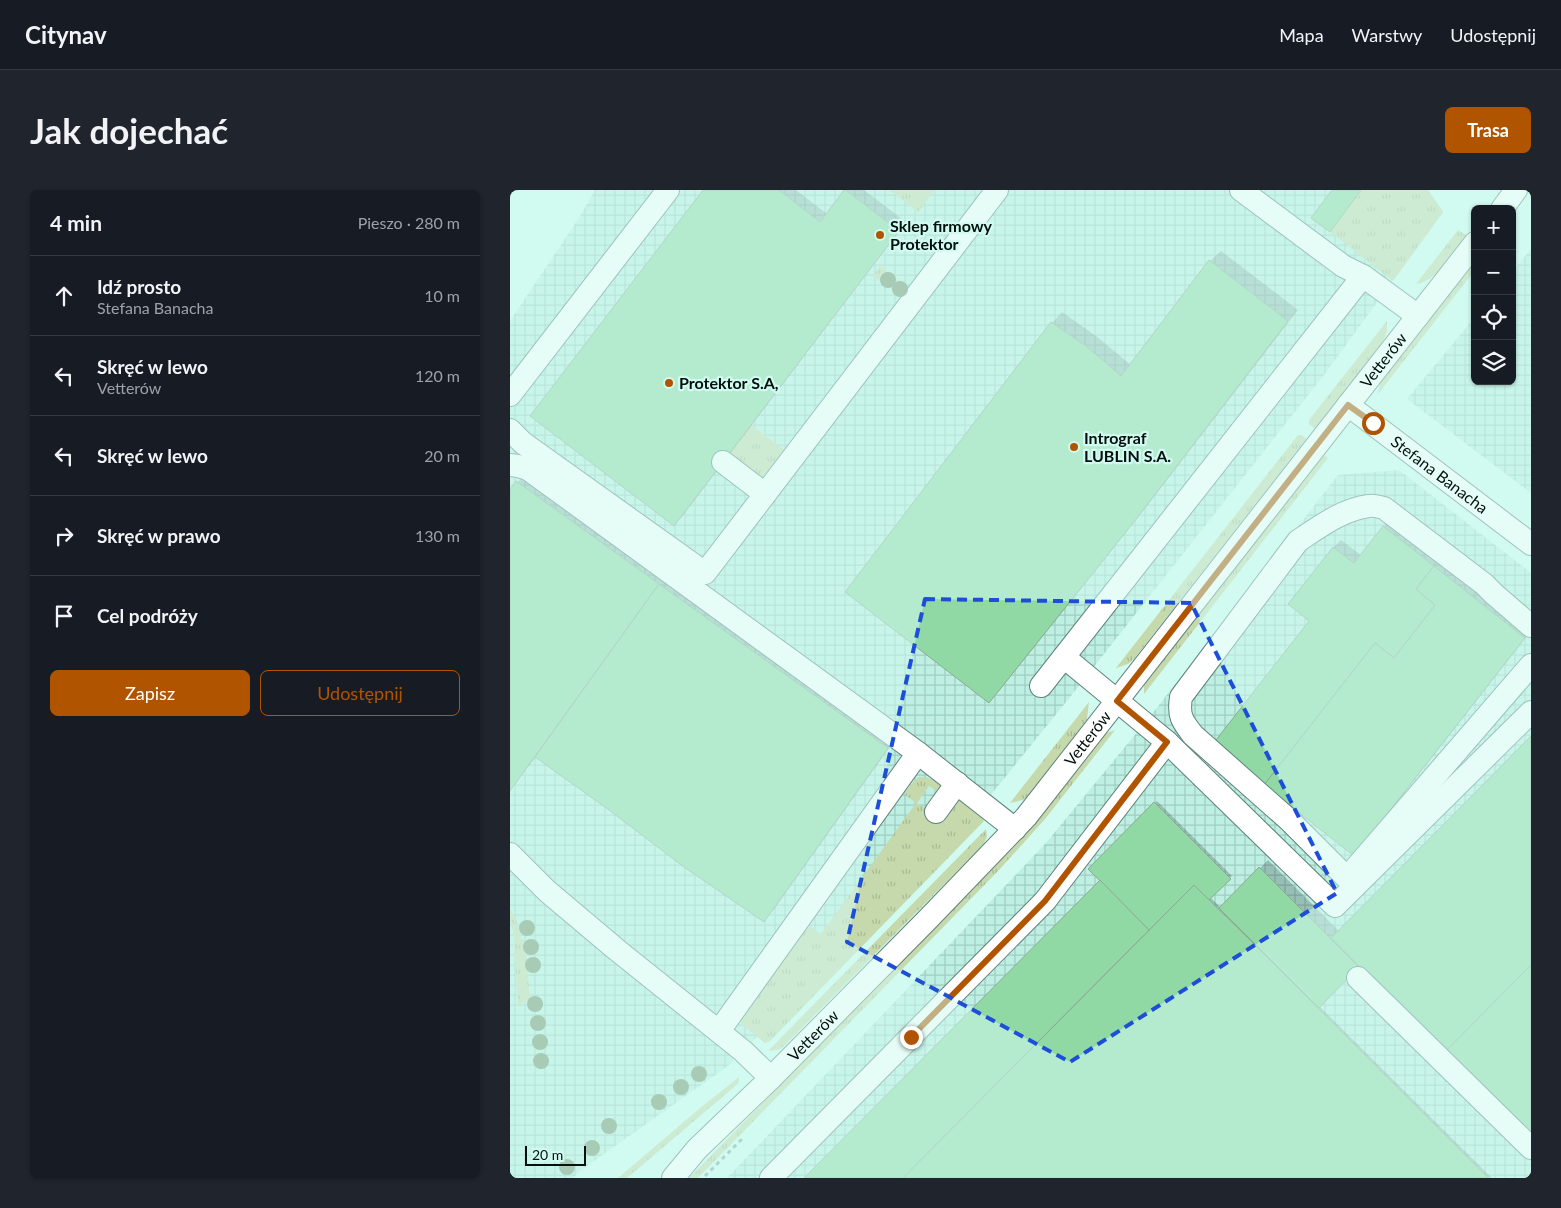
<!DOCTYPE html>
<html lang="pl">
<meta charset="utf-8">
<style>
:root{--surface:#171b24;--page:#20242c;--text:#f1f3f6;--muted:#9ea1a6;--line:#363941;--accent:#b15400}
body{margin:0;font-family:Lato,sans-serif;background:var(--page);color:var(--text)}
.controls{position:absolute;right:15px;top:15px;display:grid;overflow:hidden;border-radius:8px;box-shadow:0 1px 4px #0004}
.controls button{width:45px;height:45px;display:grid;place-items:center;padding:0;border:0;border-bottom:1px solid var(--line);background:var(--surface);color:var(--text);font:25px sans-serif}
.scale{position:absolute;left:15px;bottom:12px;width:61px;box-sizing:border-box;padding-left:5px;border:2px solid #03100c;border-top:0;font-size:14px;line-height:18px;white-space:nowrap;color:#03100c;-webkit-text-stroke:4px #d1faf0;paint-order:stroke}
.stop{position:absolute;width:15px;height:15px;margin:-11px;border:4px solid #b15400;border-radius:50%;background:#fff}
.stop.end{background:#b15400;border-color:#fff;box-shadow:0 1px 5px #0008}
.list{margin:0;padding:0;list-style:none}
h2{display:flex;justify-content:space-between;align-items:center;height:65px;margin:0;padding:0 20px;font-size:21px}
h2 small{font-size:16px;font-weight:400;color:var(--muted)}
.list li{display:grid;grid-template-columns:32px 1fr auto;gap:15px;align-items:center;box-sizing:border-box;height:80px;padding:0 20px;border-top:1px solid var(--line)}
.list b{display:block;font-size:19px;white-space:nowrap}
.list p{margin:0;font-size:16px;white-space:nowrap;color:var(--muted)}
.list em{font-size:16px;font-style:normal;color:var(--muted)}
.actions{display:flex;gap:10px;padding:15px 20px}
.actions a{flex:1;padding:11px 0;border:1px solid var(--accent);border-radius:8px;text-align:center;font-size:18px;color:var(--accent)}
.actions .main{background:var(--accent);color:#fff}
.icon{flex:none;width:28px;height:28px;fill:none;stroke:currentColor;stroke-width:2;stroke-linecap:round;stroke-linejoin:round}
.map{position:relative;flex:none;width:1021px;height:988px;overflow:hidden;border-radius:8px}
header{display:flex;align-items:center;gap:30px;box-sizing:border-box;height:70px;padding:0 25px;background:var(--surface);border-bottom:1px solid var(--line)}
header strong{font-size:24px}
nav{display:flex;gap:28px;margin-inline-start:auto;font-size:18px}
.intro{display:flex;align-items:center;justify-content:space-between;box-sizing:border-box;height:120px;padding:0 30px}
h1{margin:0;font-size:35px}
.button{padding:12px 22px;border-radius:8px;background:var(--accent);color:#fff;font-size:18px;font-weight:700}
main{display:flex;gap:30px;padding:0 30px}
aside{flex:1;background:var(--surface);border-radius:8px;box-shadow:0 1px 4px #0004}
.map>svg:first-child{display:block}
.industrial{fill:url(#industrial-grid)}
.grass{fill:url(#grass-tufts)}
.shadow{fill:#0003}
.building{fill:#90d9a5;stroke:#8eab95}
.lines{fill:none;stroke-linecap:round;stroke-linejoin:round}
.minor-casing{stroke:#5d837a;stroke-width:24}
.path{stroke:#88a79f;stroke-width:3;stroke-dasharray:4 4;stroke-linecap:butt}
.minor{stroke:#fff;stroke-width:22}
.tree{fill:#75926f}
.route{stroke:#b15400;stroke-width:6}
.marked{fill:none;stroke:#1d4ed8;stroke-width:4;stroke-dasharray:10 6;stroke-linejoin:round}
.poi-dot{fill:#b15400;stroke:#d1faf0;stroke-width:2}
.labels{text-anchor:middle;stroke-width:4.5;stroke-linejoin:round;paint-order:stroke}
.poi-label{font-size:16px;font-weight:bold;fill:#03100c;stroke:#d1faf0;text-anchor:start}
.street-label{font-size:16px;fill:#03100c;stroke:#d1faf0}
</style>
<header>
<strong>Citynav</strong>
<nav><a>Mapa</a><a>Warstwy</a><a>Udostępnij</a></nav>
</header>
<div class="intro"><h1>Jak dojechać</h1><a class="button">Trasa</a></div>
<main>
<aside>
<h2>4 min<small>Pieszo · 280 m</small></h2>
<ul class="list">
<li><svg class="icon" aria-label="ahead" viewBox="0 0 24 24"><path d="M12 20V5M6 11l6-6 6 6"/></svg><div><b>Idź prosto</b><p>Stefana Banacha</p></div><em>10 m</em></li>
<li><svg class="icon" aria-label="left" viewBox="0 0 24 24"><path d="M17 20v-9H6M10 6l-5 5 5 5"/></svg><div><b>Skręć w lewo</b><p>Vetterów</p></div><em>120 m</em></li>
<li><svg class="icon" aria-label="left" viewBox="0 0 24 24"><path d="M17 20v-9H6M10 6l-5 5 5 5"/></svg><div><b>Skręć w lewo</b></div><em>20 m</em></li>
<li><svg class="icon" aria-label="right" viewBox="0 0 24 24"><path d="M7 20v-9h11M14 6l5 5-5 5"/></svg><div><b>Skręć w prawo</b></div><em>130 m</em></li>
<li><svg class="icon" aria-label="arrive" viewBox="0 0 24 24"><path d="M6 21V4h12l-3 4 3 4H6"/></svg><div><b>Cel podróży</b></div></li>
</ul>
<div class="actions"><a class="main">Zapisz</a><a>Udostępnij</a></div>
</aside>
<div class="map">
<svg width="1021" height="988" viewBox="0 0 1021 988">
<defs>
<pattern id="industrial-grid" width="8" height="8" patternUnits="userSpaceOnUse" patternTransform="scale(1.25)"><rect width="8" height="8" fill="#bdefe3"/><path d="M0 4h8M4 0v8" fill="none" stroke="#a1ccc2"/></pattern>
<pattern id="grass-tufts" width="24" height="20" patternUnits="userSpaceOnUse" patternTransform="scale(1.25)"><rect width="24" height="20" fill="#c5d9ad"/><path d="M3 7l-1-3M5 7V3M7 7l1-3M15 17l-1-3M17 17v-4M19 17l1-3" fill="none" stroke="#a8b994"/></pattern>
</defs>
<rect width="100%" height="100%" fill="#d1faf0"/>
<g class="industrial">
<path d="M85 0H918L933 22 814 185 560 507 480 606 403 690 218 876 70 981 63 988H0V131L69 28Z"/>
<path d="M1021 59V303L897 209 965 127V191H1002V82Z"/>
<path d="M889 280 1021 383V988H217L536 653 642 524 828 285Z"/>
</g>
<g class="grass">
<path d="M379 0H425L408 22Z"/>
<path d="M851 0H918L933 22 883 91 820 42Z"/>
<path d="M948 40 956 45C943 61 927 92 906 94Z"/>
<path d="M965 70V80L868 204 870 193 874 188Z"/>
<path d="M370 76 402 101 395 109 363 86Z"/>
<path d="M877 131V141L873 152 805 239 799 234V230Z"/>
<path d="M241 235 277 262 254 291 219 264Z"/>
<path d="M788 245H792L796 249 624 469 618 474 606 478Z"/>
<path d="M814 265 818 268 634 504V494L637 490Z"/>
<path d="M579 512 577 529 572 537 518 606 513 610 500 613Z"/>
<path d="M605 540 535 629 489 680 188 988H179L505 656 556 594 593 547 597 543Z"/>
<path d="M409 587C420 586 427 592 435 599L432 604 419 596 407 613 429 627 445 606 469 624 474 631 260 851 255 853 231 834 232 827 299 736 311 744 406 613 394 604 403 592Z"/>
<path d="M476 639 477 646 474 654 272 858 267 860 258 861Z"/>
<path d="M0 719C7 729 9 738 11 750L15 749 20 809 8 816 3 741 0 731Z"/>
<path d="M229 887 228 893 223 898 117 988H108L189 919Z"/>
</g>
<g class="shadow">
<path d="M194 0H286L317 24 336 0H354L396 32 172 327 164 334Z"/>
<path d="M711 61 788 120 637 316 489 501 478 511 337 402 542 133 552 122 586 146 621 175 700 71Z"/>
<path d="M15 284 385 550 262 722 254 730 26 567 0 600V301Z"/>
<path d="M881 329 1021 441 852 657 801 431 779 414 824 357 831 350 851 365Z"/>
<path d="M1021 548 850 775 809 816 982 988H296L591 690 580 679 647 611 722 686 700 707 711 718 758 670 829 741Z"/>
</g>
<g class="building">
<path d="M193 0H269L310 32 334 0H336L389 41 164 336 20 226Z"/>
<path d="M822 0H851L820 42 801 28Z"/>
<path d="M699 70 778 131 627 328 479 513 335 402 541 132 576 156 611 186Z"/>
<path d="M6 291 149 394 0 601V299Z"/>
<path d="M873 336 924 376 906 399 925 415 884 468 865 453 754 595 702 555 799 431 778 414 823 357 844 373Z"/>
<path d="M924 376 1015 448 844 666 754 595 865 453 884 468 925 415 906 399Z"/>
<path d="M149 394 378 558 254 732 174 677 99 620 25 567Z"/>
<path d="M1021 546V775L935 862 821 748Z"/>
<path d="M644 612 721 689 699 710 684 695 639 740 578 679Z"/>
<path d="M749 677 849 777 809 818 709 718Z"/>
<path d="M590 690 639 740 393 988H294Z"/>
<path d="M684 695 738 748 978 988H393Z"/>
<path d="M1021 775V947L935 862Z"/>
</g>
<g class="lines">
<g class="minor-casing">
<g id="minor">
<path d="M731 0 833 76 853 86 908 126"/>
<path d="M992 19 1006 0"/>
<path d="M0 205 158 0"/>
<path id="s1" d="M838 215 1021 354"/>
<path d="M0 240 13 253 195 383 487 0"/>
<path d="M213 272 255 304"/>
<path d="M0 275 8 276 18 279 408 563 505 639"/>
<path d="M1021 436 984 404 974 394 874 318C869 317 864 315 859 316 833 319 809 337 788 351L671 507C668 526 672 531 683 545L779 630 837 688 1021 475"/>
<path d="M554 467 657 552 825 716 1021 522"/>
<path d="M531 496 853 86"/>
<path d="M426 622 447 593"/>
<path d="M0 664 37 701 107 760 233 861 261 888"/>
<path d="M848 788 1021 958"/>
<path d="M209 841 408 563"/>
<path id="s2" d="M163 988 187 959 261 888 419 728 516 627 965 53"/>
<path d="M261 988 535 711 657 552"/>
</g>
</g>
<path class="path" d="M195 986 233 948"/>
<use href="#minor" class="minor"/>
</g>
<g class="tree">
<circle cx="378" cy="90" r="8"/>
<circle cx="390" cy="99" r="8"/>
<circle cx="17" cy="738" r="8"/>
<circle cx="21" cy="757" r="8"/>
<circle cx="23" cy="775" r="8"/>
<circle cx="25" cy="814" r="8"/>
<circle cx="28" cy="833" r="8"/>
<circle cx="30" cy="852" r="8"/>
<circle cx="31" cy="871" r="8"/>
<circle cx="189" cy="884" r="8"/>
<circle cx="171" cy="897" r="8"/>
<circle cx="149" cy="912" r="8"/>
<circle cx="99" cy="936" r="8"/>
<circle cx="82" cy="958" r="8"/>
<circle cx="57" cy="977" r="8"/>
</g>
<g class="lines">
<path class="route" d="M401 847 535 711 657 552 607 511 838 215 863 233"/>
</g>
<path d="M0 0H1021V988H0ZM415 409 681 413 827 703 560 872 337 752Z" fill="#d1faf0" fill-opacity=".55" fill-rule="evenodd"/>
<path class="marked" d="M415 409 681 413 827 703 560 872 337 752Z"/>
<g class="poi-dot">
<circle cx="370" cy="45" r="5"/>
<circle cx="159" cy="193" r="5"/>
<circle cx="564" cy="257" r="5"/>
</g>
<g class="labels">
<g class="poi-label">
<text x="380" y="42">Sklep firmowy<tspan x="380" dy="18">Protektor</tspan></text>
<text x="169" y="199">Protektor S.A,</text>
<text x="574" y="254">Intrograf<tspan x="574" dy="18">LUBLIN S.A.</tspan></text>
</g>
<g class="street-label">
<text dy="6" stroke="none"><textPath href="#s2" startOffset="1085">Vetterów</textPath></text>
<text dy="6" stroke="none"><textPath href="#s1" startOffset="115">Stefana Banacha</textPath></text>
<text dy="6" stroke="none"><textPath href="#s2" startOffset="605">Vetterów</textPath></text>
<text dy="6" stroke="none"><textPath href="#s2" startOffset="200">Vetterów</textPath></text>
</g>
</g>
</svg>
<div class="controls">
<button>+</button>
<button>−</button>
<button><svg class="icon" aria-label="locate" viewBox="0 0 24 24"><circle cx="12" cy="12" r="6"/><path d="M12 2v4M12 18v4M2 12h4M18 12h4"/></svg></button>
<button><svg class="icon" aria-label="layers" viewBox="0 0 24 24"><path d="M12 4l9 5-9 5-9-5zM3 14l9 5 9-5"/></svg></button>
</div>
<div class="scale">20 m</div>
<div class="stop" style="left:863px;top:233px"></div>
<div class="stop end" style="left:401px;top:847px"></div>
</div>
</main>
